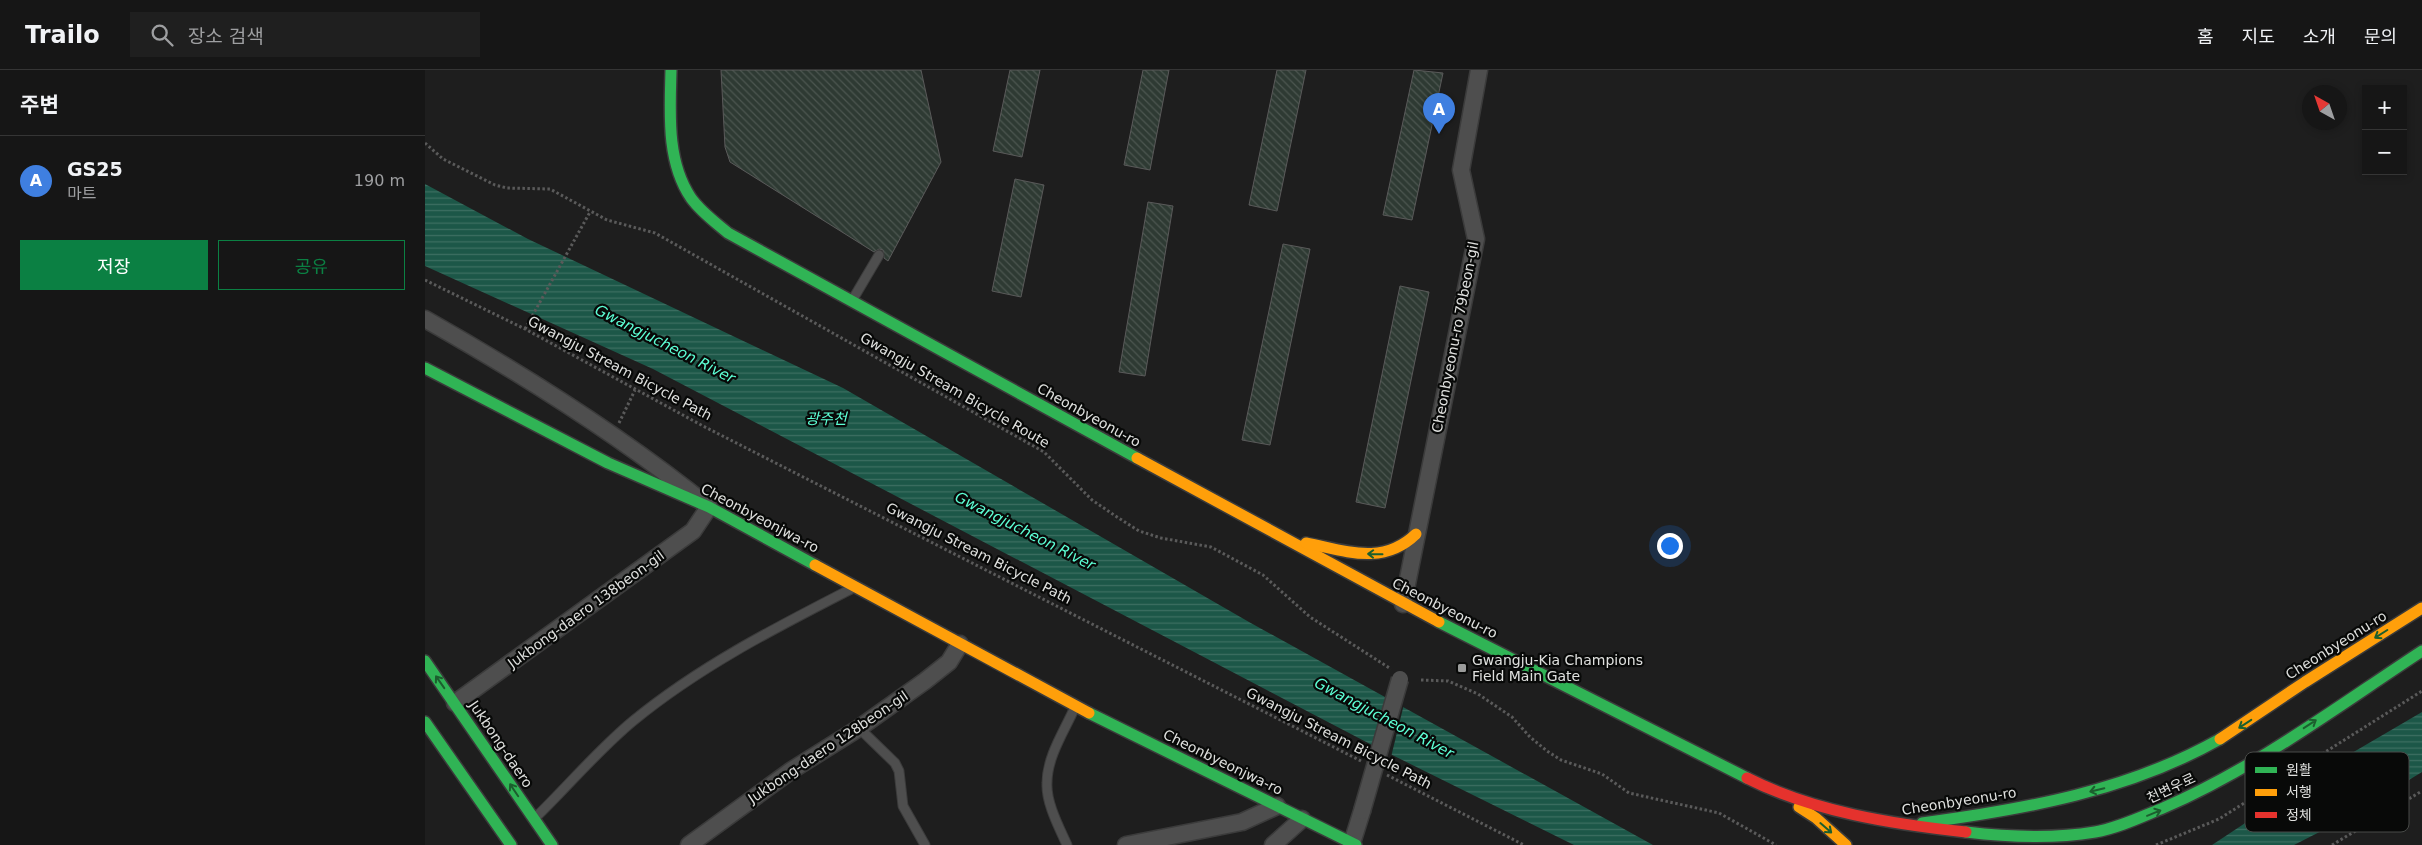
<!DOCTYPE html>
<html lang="ko">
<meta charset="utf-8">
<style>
:root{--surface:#161616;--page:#1f1f1f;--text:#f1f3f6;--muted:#9e9fa1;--line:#353535;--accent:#0b8043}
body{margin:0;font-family:"DejaVu Sans","Noto Sans KR",sans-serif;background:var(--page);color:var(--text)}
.controls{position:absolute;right:15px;top:15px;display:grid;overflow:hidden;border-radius:0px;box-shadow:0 2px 8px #0003}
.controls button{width:45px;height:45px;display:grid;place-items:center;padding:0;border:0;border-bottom:1px solid var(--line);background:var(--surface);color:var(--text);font:25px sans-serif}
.compass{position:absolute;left:1877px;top:15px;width:45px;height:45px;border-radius:50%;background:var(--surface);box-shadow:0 2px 8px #0003;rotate:320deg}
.you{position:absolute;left:1244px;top:475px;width:18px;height:18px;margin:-12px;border:4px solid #fff;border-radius:50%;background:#1a73e8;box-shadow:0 0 0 8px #1a73e833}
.badge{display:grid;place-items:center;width:32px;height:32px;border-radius:50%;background:var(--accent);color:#fff;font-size:16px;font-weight:700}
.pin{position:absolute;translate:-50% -41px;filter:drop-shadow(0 1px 2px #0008)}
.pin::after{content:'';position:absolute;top:26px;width:18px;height:15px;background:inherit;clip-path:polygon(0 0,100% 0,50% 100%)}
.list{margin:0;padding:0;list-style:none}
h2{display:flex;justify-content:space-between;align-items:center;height:65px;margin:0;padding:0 20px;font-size:21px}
h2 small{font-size:16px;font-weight:400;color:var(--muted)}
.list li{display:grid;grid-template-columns:32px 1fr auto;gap:15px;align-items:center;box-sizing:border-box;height:90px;padding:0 20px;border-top:1px solid var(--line)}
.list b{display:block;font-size:19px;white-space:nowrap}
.list p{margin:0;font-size:16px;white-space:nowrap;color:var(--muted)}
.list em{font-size:16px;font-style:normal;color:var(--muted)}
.actions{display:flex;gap:10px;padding:15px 20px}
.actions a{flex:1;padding:11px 0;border:1px solid var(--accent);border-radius:0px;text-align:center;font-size:18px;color:var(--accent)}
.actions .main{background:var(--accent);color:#fff}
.icon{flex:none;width:28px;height:28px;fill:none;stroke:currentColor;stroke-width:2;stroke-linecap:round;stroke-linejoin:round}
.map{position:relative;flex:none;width:1997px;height:775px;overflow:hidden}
header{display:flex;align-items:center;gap:30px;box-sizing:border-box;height:70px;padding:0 25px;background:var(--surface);border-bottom:1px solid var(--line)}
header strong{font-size:24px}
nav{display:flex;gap:28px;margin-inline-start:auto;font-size:18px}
.search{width:350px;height:45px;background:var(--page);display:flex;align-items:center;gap:12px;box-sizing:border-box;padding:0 18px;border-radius:0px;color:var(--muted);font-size:19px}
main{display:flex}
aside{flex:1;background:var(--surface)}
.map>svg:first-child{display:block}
.water{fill:url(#water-rules)}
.pier{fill:#1e1e1e}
.building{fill:url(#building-back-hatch);stroke:#5a5a5a}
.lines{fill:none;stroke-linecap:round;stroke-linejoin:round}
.lane-casing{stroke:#3b3b3b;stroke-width:11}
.street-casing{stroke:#3b3b3b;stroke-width:19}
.fast-casing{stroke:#3b3b3b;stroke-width:14}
.slow-casing{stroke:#3b3b3b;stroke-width:14}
.jam-casing{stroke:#3b3b3b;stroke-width:14}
.path{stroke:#5a5a5a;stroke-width:3;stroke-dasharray:2.5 2.5;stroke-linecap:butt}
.lane{stroke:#4e4e4e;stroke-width:9}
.street{stroke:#4e4e4e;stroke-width:16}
.fast{stroke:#30b455;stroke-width:11}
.slow{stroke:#ff9f0a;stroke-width:11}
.jam{stroke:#e5322d;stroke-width:11}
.street-bridge-casing{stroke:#3b3b3b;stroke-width:19;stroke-linecap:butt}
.street-bridge{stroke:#4e4e4e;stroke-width:16}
.oneway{stroke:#1c5e2e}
.poi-dot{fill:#9b9c9b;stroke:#080908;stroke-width:2}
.labels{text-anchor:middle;stroke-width:4.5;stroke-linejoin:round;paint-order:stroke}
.street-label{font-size:14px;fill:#dfe0de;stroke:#080908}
.poi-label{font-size:14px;fill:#dfe0de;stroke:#080908;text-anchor:start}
.water-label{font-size:15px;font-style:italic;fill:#5dffd5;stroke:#080908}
.key{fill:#080908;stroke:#484a48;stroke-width:1}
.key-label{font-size:14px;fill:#dfe0de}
</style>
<header>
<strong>Trailo</strong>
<div class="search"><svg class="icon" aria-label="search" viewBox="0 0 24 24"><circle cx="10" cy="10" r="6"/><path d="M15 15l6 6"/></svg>장소 검색</div>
<nav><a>홈</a><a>지도</a><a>소개</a><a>문의</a></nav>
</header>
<main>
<aside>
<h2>주변<small></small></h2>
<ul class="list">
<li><span class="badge" style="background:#3f7fe0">A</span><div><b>GS25</b><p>마트</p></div><em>190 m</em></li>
</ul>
<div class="actions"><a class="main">저장</a><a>공유</a></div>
</aside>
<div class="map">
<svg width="1997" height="775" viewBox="0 0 1997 775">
<defs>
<pattern id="water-rules" width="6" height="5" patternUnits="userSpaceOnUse" patternTransform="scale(1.25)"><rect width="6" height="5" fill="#1c5748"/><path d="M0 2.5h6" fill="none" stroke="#3d6f62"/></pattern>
<pattern id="building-back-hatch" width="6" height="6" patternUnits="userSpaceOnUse" patternTransform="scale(1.25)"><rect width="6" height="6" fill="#2e3a33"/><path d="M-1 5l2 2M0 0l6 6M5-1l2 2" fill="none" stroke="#4c5650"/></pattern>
</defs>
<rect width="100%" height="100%" fill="#1e1e1e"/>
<g class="water">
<path d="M0 114 103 169 418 318 824 552 1228 775H1149L947 675 228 299 0 196Z"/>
<path d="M1997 642V702L1920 749 1869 775H1787L1920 687Z"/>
</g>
<path class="pier" d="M967 628 979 634 966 687 954 681Z"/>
<g class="building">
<path d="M296 0H496L516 92 463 191 459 188 458 180 454 179 449 182 305 92 300 77Z"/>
<path d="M585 0H615L597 87 568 81Z"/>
<path d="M718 0H744L725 100 699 95Z"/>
<path d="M852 0H881L852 141 824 135Z"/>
<path d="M989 0 1018 3 987 150 958 145Z"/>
<path d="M590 109 619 115 596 227 567 221Z"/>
<path d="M723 132 748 136 720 306 694 302Z"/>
<path d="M858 174 885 179 845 375 817 370Z"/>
<path d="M975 216 1004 222 960 438 931 432Z"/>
</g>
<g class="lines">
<g class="lane-casing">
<g id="lane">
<path d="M428 229 454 185"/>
<path d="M434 658 470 693 474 701 478 736 500 775"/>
<path d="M111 747C143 716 173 680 208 651 275 596 352 557 428 518"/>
<path d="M642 775C634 757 621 733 622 713 622 686 640 660 650 637"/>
</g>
</g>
<g class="street-casing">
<g id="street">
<path d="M0 249C99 305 195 365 284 437L268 461 30 633"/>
<path d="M978 534 1051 169 1036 100 1054 0"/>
<path d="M927 773 937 741"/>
<path d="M264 775 367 700 434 658 500 611 524 592 535 574"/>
<path d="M701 775 817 752 852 736"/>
<path d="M848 775 877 749"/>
</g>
</g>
<g class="fast-casing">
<g id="fast">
<path d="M246 0C245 42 241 91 266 128 276 142 290 152 303 163L712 388"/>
<path d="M0 298 183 393 284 437 390 495"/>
<path d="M1014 552 1322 708"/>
<path d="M0 591 127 775"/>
<path d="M664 643 931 775"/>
<path d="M0 652 86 775"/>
<path d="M1497 753C1601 739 1703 721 1795 669"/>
<path d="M1541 762C1583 767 1628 769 1670 762 1693 758 1716 747 1738 738 1831 698 1913 636 1997 581"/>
</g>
</g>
<g class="slow-casing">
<g id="slow">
<path d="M712 388 1014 552"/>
<path d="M881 473C921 481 958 496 991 464"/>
<path d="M390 495 664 643"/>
<path d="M1795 669 1880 612 1997 538"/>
<path d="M1374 737 1391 748 1421 775"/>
</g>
</g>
<g class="jam-casing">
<path id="jam" d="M1322 708C1389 742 1467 754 1541 762"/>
</g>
<g class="path">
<path d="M0 73 18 89 70 115 82 118 125 119 182 150 230 163 619 382 667 430 692 447 714 461 736 468 786 477 838 505 885 547 966 599"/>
<path d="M0 210 100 259 278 356 936 691"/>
<path d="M100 259 165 142"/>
<path d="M194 353 210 320"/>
<path d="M996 610 1023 611 1053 624 1087 647 1105 667 1122 681 1136 690 1177 704 1204 723 1294 743 1351 775"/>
<path d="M962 705 1099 775"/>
<path d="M1731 775 1794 749 1997 621"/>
<path d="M1907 775 1997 721"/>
</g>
<use href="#lane" class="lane"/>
<use href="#street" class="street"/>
<use href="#fast" class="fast"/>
<use href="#slow" class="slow"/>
<use href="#jam" class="jam"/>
<g class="street-bridge-casing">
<path id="street-bridge" d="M937 741 975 609"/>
</g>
<use href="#street-bridge" class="street-bridge"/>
</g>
<defs><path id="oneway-shaft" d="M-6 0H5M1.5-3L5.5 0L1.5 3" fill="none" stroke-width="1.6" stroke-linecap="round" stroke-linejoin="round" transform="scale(1.25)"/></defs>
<g class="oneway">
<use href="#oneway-shaft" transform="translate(950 484) rotate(-179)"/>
<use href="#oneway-shaft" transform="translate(1956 564) rotate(148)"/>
<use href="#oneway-shaft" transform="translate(15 612) rotate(-125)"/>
<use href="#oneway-shaft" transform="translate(1820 654) rotate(147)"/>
<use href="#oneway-shaft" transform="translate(1885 654) rotate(-33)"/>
<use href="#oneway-shaft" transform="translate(89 720) rotate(-124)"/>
<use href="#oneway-shaft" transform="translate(1672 720) rotate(167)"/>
<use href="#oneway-shaft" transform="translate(1729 743) rotate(-22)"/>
<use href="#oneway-shaft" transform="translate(1401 758) rotate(41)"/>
</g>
<rect class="poi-dot" x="1032" y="593" width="10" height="10" rx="2.5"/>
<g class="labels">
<g class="street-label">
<text transform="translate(1030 267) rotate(-79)" y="5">Cheonbyeonu-ro 79beon-gil</text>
<text transform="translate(195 298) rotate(28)" y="5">Gwangju Stream Bicycle Path</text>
<text transform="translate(530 320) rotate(30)" y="5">Gwangju Stream Bicycle Route</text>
<text transform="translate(664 345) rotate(29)" y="5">Cheonbyeonu-ro</text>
<text transform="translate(335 448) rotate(28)" y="5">Cheonbyeonjwa-ro</text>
<text transform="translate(554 483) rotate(27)" y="5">Gwangju Stream Bicycle Path</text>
<text transform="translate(1020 538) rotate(27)" y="5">Cheonbyeonu-ro</text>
<text transform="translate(161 539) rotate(-36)" y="5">Jukbong-daero 138beon-gil</text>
<text transform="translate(1911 575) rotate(-32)" y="5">Cheonbyeonu-ro</text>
<text transform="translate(914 668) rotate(27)" y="5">Gwangju Stream Bicycle Path</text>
<text transform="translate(76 674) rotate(56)" y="5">Jukbong-daero</text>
<text transform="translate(403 677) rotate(-34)" y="5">Jukbong-daero 128beon-gil</text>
<text transform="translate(798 692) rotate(26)" y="5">Cheonbyeonjwa-ro</text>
<text transform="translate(1746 718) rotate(-25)" y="5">천변우로</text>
<text transform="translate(1534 731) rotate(-9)" y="5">Cheonbyeonu-ro</text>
</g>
<g class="poi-label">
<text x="1047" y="595">Gwangju-Kia Champions<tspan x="1047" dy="16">Field Main Gate</tspan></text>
</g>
<g class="water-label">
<text transform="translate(240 274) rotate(27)" y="5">Gwangjucheon River</text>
<text x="401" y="354">광주천</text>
<text transform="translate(600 461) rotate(27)" y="5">Gwangjucheon River</text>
<text transform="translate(959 648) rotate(28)" y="5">Gwangjucheon River</text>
</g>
</g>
<rect x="1820" y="682" width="164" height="80" rx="8" class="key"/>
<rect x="1830" y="697" width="22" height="6" fill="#30b455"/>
<rect x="1830" y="719" width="22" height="7" fill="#ff9f0a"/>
<rect x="1830" y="742" width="22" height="6" fill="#e5322d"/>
<g class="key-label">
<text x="1861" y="705">원활</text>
<text x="1861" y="727">서행</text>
<text x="1861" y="750">정체</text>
</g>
</svg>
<div class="controls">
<button>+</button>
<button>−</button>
</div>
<svg class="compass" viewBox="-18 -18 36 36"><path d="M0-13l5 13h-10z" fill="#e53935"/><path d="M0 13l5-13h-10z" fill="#9e9fa1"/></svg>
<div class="you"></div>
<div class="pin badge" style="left:1014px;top:64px;background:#3f7fe0">A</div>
</div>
</main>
